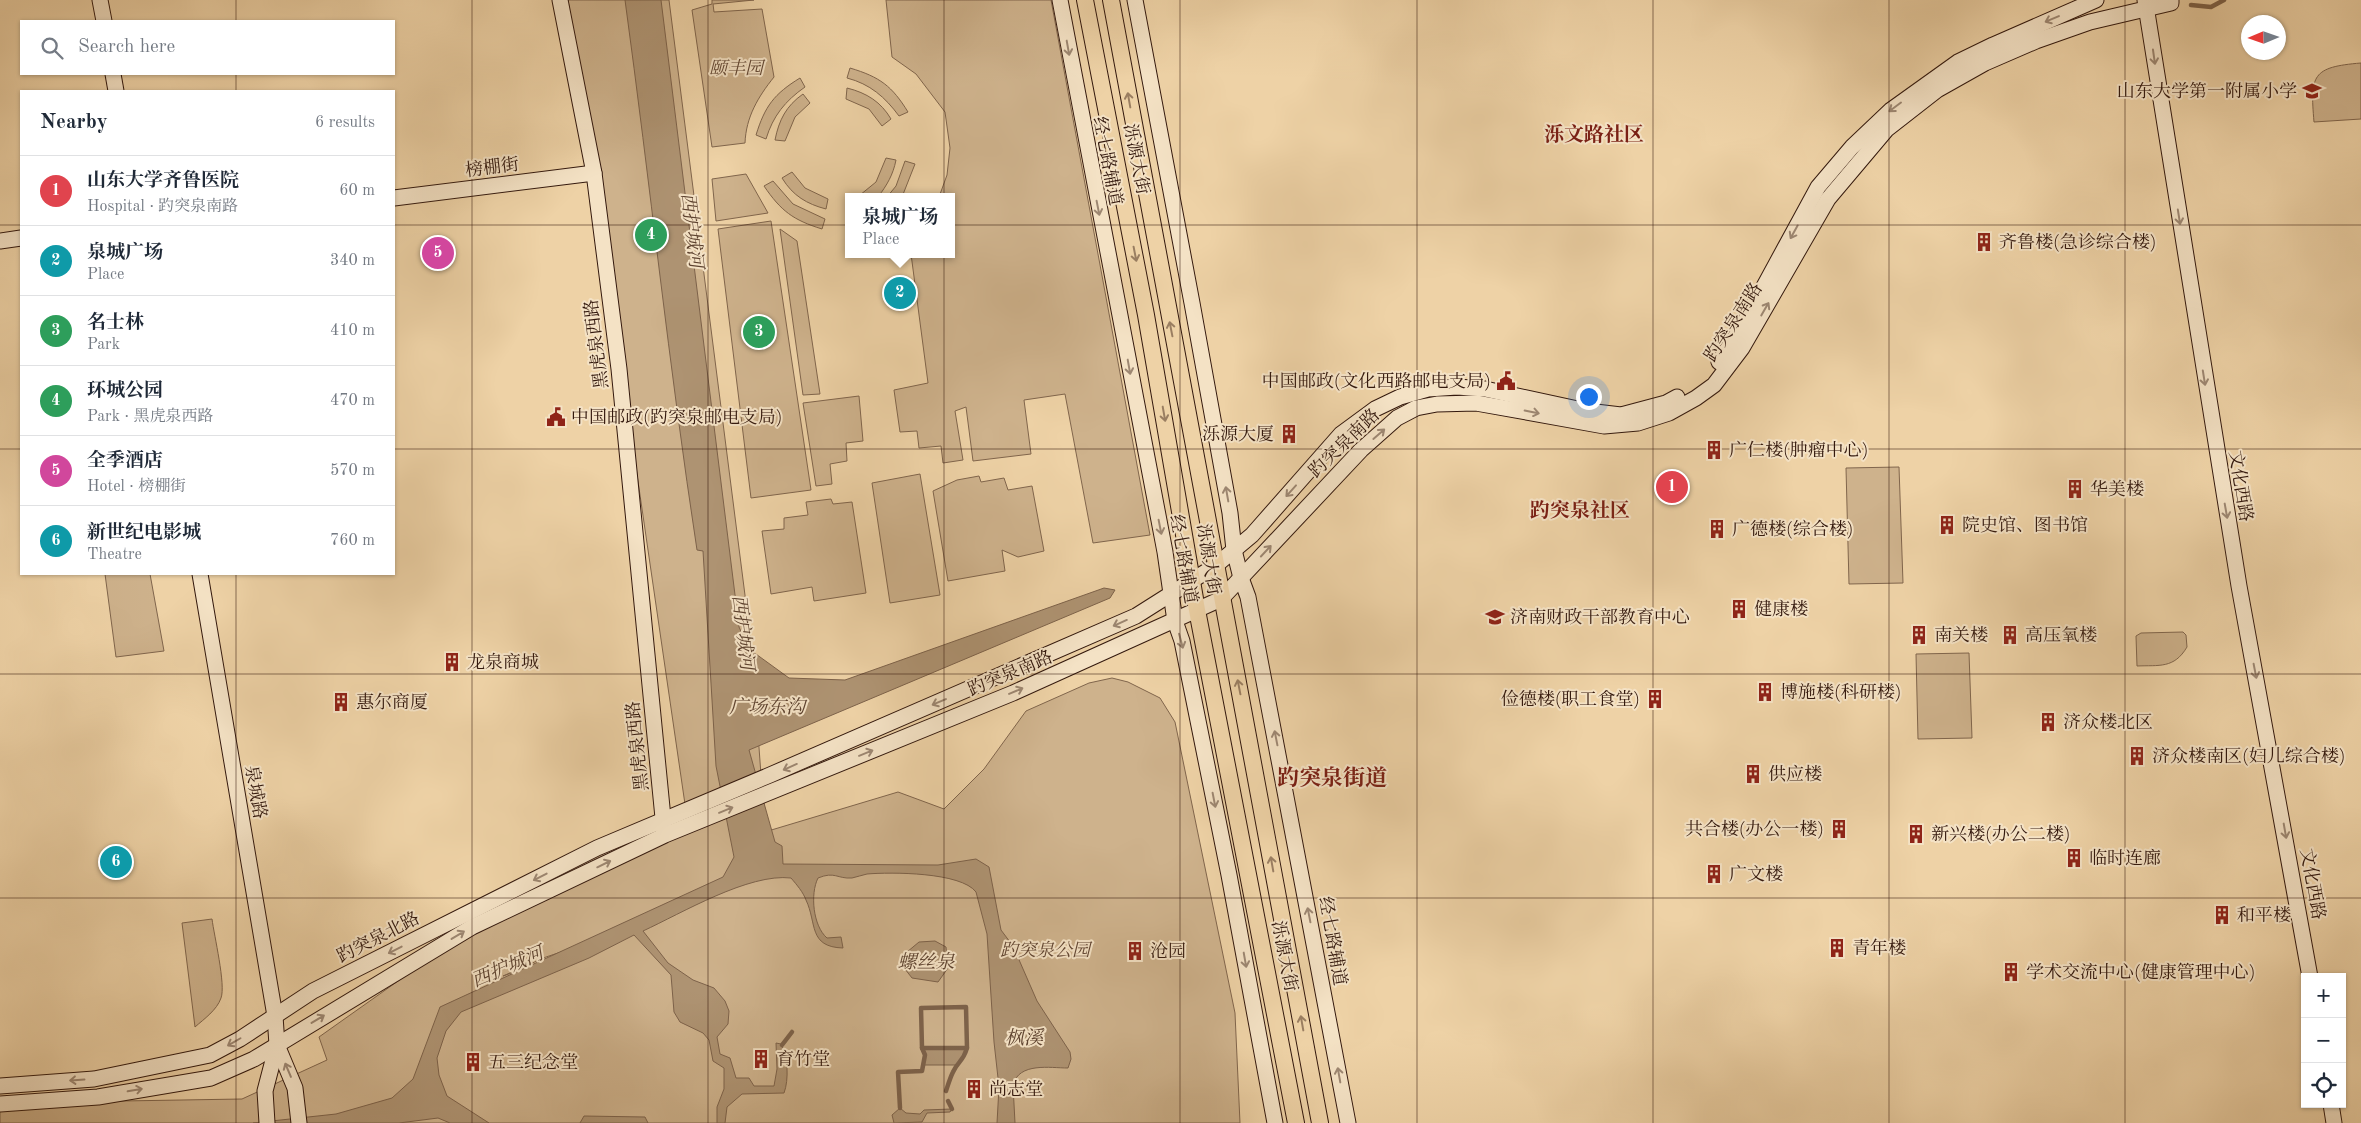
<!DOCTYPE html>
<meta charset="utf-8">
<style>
:root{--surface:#fff;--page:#f6f6f7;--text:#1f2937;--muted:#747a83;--line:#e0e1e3;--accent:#d93025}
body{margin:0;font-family:"Old Standard TT","Noto Serif SC",serif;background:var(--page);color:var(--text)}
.controls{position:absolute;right:15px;bottom:15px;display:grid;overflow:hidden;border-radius:0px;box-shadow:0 1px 4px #0004}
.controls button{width:45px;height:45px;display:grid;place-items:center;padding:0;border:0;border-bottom:1px solid var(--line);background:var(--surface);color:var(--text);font:25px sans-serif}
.compass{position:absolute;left:2241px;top:15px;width:45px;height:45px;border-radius:50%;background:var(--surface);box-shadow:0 1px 4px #0004;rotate:268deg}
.you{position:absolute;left:1588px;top:396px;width:18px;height:18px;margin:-12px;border:4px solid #fff;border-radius:50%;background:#1a73e8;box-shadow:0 0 0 8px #1a73e833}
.badge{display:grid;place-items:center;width:32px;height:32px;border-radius:50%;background:var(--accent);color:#fff;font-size:16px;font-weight:700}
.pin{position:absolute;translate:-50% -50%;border:2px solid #fff;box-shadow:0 1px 5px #0006}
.popup{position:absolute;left:845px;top:193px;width:110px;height:65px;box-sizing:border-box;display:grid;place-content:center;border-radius:0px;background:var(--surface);filter:drop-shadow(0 1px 4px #0005);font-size:16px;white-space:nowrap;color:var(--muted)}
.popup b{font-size:19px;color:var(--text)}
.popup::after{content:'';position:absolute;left:50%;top:100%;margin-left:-10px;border:10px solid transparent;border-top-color:var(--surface)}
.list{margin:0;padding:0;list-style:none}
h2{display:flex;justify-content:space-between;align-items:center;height:65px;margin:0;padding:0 20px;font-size:21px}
h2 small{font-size:16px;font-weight:400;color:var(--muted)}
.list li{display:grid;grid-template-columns:32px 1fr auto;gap:15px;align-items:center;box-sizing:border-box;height:70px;padding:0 20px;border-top:1px solid var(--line)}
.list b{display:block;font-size:19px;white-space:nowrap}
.list p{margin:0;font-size:16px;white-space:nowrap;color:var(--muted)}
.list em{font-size:16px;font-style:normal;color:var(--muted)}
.icon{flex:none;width:28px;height:28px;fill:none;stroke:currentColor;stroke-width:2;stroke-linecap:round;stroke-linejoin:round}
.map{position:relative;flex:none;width:2361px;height:1123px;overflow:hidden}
.search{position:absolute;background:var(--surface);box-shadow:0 1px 4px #0004;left:20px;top:20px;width:375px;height:55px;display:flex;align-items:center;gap:12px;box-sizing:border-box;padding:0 18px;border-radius:0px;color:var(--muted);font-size:19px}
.panel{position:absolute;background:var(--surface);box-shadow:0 1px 4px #0004;left:20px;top:90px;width:375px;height:485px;border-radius:0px}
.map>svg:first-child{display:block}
.green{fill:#ceb28c;stroke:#80654c;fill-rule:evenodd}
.water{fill:#ae9372;stroke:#7d624a}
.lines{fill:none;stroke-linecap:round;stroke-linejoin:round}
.stream{stroke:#7d624a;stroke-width:4.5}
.secondary-casing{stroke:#33180d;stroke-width:17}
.primary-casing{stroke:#33180d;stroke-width:18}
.secondary{stroke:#f4e2c5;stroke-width:15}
.primary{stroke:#eed2a6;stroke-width:16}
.oneway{stroke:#9d8772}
.oneway2{stroke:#9a7e61}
.grid{fill:none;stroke:#33180d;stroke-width:1;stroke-opacity:0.55}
.labels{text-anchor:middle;stroke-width:4;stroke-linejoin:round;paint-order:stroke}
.park-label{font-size:18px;font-style:italic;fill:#624633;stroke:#f4e2c5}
.poi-label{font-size:18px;fill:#33180d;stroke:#f4e2c5;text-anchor:start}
.street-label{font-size:18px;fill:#33180d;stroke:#f4e2c5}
.water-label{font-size:19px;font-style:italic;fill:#5e4330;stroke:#f4e2c5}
.quarter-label{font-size:20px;font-weight:bold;fill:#7a1f14;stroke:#f4e2c5}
.district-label{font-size:22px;font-weight:bold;fill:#7a1f14;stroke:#f4e2c5}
</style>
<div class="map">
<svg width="2361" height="1123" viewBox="0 0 2361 1123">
<rect width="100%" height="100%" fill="#eed2a6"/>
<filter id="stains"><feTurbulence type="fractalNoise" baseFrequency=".004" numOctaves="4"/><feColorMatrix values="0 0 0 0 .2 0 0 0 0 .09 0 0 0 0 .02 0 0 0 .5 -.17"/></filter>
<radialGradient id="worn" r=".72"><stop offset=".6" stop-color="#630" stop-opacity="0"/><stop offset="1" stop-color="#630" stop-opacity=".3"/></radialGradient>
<g class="green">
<path d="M568 0H669L752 650 762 789 768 831 898 792 944 809 984 769 1026 711 1089 683 1112 678 1128 682 1160 698 1175 722 1235 1013 1240 1123H0V1103L242 1099 327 1060 319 1037 559 867 687 818ZM633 928 632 930 503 976 546 957Z"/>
<path d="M712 0H754L713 4 714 12 762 9 774 77C758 97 746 117 745 143L712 147 692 10 712 4Z"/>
<path d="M886 0H1051L1150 535 1093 543 1065 394 1024 400 1031 454 973 461 966 407 955 411 963 460 943 463 941 446 919 448 917 431 900 432 894 390 928 383 911 254H951V197H939L947 175 950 148 945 112 916 74 892 57Z"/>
<path d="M2361 63V119L2314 122C2310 75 2312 67 2361 63Z"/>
<path d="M850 68C880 77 892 86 908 112L899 116C885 97 870 84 847 78Z"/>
<path d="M800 78 805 87C785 101 773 116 766 139L756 135C765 106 774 94 800 78Z"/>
<path d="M847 88C867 93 881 102 891 119L882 126 869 109 846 99Z"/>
<path d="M803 94 810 103 795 117 785 141 775 140C779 120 786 106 803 94Z"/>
<path d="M886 158 896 160C893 175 887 185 878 197H861L860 195 876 182Z"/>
<path d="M905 161 915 164 902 197H887L896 186Z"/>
<path d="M792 172 805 188 828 199 826 209C807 204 793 196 782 178Z"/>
<path d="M746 174 768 213 716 221 712 179Z"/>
<path d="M773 181 793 204 825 219 822 229C793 220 781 211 764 186Z"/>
<path d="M771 221 811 490 751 498 718 229Z"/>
<path d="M780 229 797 241 820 394 803 395Z"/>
<path d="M859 396 863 441 846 443 847 461 830 464 832 484 816 486 803 403Z"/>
<path d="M1899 467 1903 583 1849 584 1846 468Z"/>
<path d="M920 474 940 595 890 603 872 483Z"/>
<path d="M979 476 981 482 1004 478 1008 490 1032 486 1044 551 1018 557 1002 550 1005 571 948 581 933 491 957 480Z"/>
<path d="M831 499 833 504 852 502 866 593 814 601 812 587 771 594 762 531 784 529V518L808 515 806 502Z"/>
<path d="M105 574H150L164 651 116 657Z"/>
<path d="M2183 632 2186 635 2187 647C2174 669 2159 665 2137 666L2136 636 2141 633Z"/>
<path d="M1969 653 1972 738 1918 739 1916 654Z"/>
<path d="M212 919C214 935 226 985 221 998 217 1010 204 1019 195 1027L182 923Z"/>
</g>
<g class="water">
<path d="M625 0H661L739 627 749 649 789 678 845 680 1104 588 1115 590 1110 598 749 750 775 842 782 846 783 864 938 865 976 859 989 867 1001 930 1013 946 1037 1001 1070 1052 1071 1059 1068 1068C1050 1068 1019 1062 1013 1085L1015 1123H997L999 1087 994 1042 987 934 976 892C961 872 891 872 867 874 862 875 857 877 852 878 837 879 835 871 818 878 810 894 813 926 827 938L841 937 843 948C808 947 817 923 806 900 803 892 797 885 791 878 749 873 682 913 643 931L668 963 693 980 714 988 725 1001 729 1011 728 1024 717 1037 720 1054 730 1058 736 1078H749L754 1086H774L777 1069 776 1043 781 1044C788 1056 789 1080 784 1093L742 1094 727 1107 725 1123H717V1107L724 1089V1068L713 1061 709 1040 703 1033 680 1022 674 1012 671 975 634 935 589 958 461 1012 446 1031 437 1058 439 1075 447 1096 489 1123H450L438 1118 399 1123H253L336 1114 392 1098 413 1079 440 1007 723 877 734 857 716 766 703 551 697 550C669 367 650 183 625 0Z"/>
<path d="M935 941 946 947 948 968 938 982 912 978 901 964V957L919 942Z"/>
<path d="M967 1048 963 1060 957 1065H924L925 1056 922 1048Z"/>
<path d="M900 1108 906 1113 920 1114 924 1110 952 1109 950 1112 927 1113 922 1122 894 1123 892 1115Z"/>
<path d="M584 1116 645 1117 648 1123H580Z"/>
</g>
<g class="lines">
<g class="stream">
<path d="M2191 5 2211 7 2224 0"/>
<path d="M966 1007 967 1048H922L921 1008Z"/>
<path d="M782 1045 792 1032"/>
<path d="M946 1091C948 1085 950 1078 953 1072 958 1061 963 1062 967 1048"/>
<path d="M948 1101 952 1109"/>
<path d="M900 1108 898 1072 922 1071 925 1055 922 1048"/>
</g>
<g class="secondary-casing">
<g id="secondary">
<path d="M100 0 104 21"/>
<path d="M560 0 594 173 619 369 664 828"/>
<path d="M1060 0 1165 552 1175 621 1182 641 1229 875 1275 1123"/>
<path d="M1135 0 1192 303 1230 513 1234 550 1241 578 1248 597 1348 1123"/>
<path d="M2145 0 2239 586 2310 977"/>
<path d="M113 74 116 91"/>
<path d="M394 198 594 173"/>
<path d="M0 241 21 238"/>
<path d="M1719 362 1743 325 1818 187 1852 147 1891 110 1958 62 1993 45 2096 0"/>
<path d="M200 574 275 1016 277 1045 295 1088 299 1123"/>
<path d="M0 1086 94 1079 210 1055 240 1039 313 991 597 848 770 775 1136 616 1215 566 1252 535 1341 434 1375 409 1400 397 1428 389 1457 387 1485 389 1587 411 1621 415 1666 403 1677 397"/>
<path d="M0 1104 98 1097 211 1078 254 1059 472 927 665 835 1013 693 1221 599 1361 450 1397 418 1416 408 1437 404 1476 403 1604 426 1638 423 1669 413 1696 398 1714 385 1742 348 1828 199 1887 129 1937 90 1985 63 2036 41 2090 22 2171 3V0"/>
<path d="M2331 1104 2334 1123"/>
<path d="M267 1123 265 1091 277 1045"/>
</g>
</g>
<g class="primary-casing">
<g id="primary">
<path d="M1085 0 1146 315 1197 610 1296 1123"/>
<path d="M1111 0 1320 1123"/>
</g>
</g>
<use href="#secondary" class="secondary"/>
<use href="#primary" class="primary"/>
</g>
<defs><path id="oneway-shaft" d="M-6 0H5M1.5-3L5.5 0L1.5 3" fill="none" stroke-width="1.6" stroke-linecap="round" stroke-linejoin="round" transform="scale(1.25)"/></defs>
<g class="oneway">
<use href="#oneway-shaft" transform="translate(2052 19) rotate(157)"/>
<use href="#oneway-shaft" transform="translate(1068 48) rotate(80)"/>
<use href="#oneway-shaft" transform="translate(2154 57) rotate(82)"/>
<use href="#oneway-shaft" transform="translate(1895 107) rotate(143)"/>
<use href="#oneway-shaft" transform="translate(1098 208) rotate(79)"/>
<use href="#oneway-shaft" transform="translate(2179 217) rotate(81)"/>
<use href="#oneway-shaft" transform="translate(1794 232) rotate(119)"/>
<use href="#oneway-shaft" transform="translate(1765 309) rotate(-60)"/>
<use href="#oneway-shaft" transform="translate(1129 367) rotate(80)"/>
<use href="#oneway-shaft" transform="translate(2204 378) rotate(81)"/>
<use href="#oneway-shaft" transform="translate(1532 412) rotate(11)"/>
<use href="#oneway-shaft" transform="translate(1379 434) rotate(-41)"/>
<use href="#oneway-shaft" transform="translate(1291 491) rotate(132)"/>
<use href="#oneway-shaft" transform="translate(1227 494) rotate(-100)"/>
<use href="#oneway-shaft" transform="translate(2226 511) rotate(80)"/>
<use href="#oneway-shaft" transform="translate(1160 527) rotate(79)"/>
<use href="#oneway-shaft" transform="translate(1266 551) rotate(-47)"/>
<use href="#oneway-shaft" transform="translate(1120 623) rotate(156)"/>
<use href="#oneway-shaft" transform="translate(1181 641) rotate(75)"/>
<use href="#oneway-shaft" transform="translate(2255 671) rotate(79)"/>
<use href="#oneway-shaft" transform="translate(1016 691) rotate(-23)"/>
<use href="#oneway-shaft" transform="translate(939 702) rotate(157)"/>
<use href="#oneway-shaft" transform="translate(1276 738) rotate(-101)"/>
<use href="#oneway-shaft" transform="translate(866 753) rotate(-22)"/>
<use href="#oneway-shaft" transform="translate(790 767) rotate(156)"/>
<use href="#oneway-shaft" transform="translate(1214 800) rotate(79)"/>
<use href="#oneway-shaft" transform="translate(726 810) rotate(-22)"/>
<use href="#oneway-shaft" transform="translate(2285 831) rotate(80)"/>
<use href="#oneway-shaft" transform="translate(604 864) rotate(-26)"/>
<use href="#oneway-shaft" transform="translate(540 877) rotate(153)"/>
<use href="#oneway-shaft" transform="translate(1309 915) rotate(-101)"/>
<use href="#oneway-shaft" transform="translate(458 935) rotate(-31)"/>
<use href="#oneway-shaft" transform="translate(395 950) rotate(153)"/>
<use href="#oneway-shaft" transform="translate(1245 960) rotate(80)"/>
<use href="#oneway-shaft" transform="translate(318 1019) rotate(-31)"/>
<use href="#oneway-shaft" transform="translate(234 1042) rotate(150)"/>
<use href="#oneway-shaft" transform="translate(288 1070) rotate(-113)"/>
<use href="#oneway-shaft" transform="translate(1339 1075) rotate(-100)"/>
<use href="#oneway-shaft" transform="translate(77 1080) rotate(176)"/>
<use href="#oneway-shaft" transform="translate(135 1090) rotate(-10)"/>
</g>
<g class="oneway2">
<use href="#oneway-shaft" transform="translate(1129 100) rotate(-100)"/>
<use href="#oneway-shaft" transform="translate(1135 254) rotate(79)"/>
<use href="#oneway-shaft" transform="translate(1171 329) rotate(-101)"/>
<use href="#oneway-shaft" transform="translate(1164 414) rotate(80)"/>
<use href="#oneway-shaft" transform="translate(1239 687) rotate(-101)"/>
<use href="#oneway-shaft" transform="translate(1272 864) rotate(-100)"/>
<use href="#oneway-shaft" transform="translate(1302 1023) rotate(-100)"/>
</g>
<path class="grid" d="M236 0V21M472 0V1123M708 0V1123M944 0V1123M1180 0V1123M1417 0V1123M1653 0V1123M1889 0V1123M2125 0V1123M236 74V91M0 225H21M394 225H2361M0 449H21M394 449H2361M236 574V1123M0 674H2361M0 898H2361"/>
<defs>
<g id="school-bare" transform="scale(1.5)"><path d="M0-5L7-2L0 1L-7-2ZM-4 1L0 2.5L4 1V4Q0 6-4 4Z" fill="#8f2418" stroke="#f4e2c5" stroke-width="2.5" paint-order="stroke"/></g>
<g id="building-bare" transform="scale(1.5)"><path d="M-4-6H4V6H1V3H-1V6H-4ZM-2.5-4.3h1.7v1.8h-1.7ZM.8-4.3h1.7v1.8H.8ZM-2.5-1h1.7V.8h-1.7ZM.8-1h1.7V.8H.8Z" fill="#8f2418" stroke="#f4e2c5" stroke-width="2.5" paint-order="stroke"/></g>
<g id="civic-bare" transform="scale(1.5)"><path d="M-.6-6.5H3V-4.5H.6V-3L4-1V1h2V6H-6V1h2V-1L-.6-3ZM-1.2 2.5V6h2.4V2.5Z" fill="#8f2418" stroke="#f4e2c5" stroke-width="2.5" paint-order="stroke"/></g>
</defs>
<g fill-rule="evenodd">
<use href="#school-bare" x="2312" y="91"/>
<use href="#building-bare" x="1984" y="242"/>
<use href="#civic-bare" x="1506" y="381"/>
<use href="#civic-bare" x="556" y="417"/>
<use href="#building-bare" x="1289" y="434"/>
<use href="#building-bare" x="1714" y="450"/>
<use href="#building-bare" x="2075" y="489"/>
<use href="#building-bare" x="1947" y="525"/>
<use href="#building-bare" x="1717" y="529"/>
<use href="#building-bare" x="1739" y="609"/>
<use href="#school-bare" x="1495" y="617"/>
<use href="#building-bare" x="1919" y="635"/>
<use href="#building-bare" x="2010" y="635"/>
<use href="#building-bare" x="452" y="662"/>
<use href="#building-bare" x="1765" y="692"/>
<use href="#building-bare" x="1655" y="699"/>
<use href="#building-bare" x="341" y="702"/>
<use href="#building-bare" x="2048" y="722"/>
<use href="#building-bare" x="2137" y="756"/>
<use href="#building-bare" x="1753" y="774"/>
<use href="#building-bare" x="1839" y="829"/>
<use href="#building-bare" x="1916" y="834"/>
<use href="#building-bare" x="2074" y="858"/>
<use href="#building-bare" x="1714" y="874"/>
<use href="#building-bare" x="2222" y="915"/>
<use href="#building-bare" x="1837" y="948"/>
<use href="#building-bare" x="1135" y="951"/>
<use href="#building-bare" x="2011" y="972"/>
<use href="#building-bare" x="761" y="1059"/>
<use href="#building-bare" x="473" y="1062"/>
<use href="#building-bare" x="974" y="1089"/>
</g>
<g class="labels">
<g class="park-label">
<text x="736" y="74">颐丰园</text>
<text x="1045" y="956">趵突泉公园</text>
</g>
<g class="poi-label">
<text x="2297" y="97" text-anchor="end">山东大学第一附属小学</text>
<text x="1999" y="248">齐鲁楼(急诊综合楼)</text>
<text x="1491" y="387" text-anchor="end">中国邮政(文化西路邮电支局)</text>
<text x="571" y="423">中国邮政(趵突泉邮电支局)</text>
<text x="1274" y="440" text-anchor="end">泺源大厦</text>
<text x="1729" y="456">广仁楼(肿瘤中心)</text>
<text x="2090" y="495">华美楼</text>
<text x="1962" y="531">院史馆、图书馆</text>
<text x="1732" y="535">广德楼(综合楼)</text>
<text x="1754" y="615">健康楼</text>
<text x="1510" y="623">济南财政干部教育中心</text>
<text x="1934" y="641">南关楼</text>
<text x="2025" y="641">高压氧楼</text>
<text x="467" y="668">龙泉商城</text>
<text x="1780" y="698">博施楼(科研楼)</text>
<text x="1640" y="705" text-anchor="end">俭德楼(职工食堂)</text>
<text x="356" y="708">惠尔商厦</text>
<text x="2063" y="728">济众楼北区</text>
<text x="2152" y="762">济众楼南区(妇儿综合楼)</text>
<text x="1768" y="780">供应楼</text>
<text x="1824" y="835" text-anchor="end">共合楼(办公一楼)</text>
<text x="1931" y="840">新兴楼(办公二楼)</text>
<text x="2089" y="864">临时连廊</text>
<text x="1729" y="880">广文楼</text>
<text x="2237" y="921">和平楼</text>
<text x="1852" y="954">青年楼</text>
<text x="1150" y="957">沧园</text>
<text x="2026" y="978">学术交流中心(健康管理中心)</text>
<text x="776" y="1065">育竹堂</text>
<text x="488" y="1068">五三纪念堂</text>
<text x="989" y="1095">尚志堂</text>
</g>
<g class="street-label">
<text transform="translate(1137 159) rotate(79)" y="6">泺源大街</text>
<text transform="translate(1108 161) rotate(79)" y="6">经七路辅道</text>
<text transform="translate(492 167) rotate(-7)" y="6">榜棚街</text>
<text transform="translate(1733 322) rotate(-57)" y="6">趵突泉南路</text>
<text transform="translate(596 344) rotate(-97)" y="6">黑虎泉西路</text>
<text transform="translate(1344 443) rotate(-44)" y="6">趵突泉南路</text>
<text transform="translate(2241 486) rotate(81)" y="6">文化西路</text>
<text transform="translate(1184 559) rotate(80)" y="6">经七路辅道</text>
<text transform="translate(1209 559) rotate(81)" y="6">泺源大街</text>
<text transform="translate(1010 673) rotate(-23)" y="6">趵突泉南路</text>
<text transform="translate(637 746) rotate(-96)" y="6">黑虎泉西路</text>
<text transform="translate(256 792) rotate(80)" y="6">泉城路</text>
<text transform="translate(2313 884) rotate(80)" y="6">文化西路</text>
<text transform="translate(378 937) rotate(-27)" y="6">趵突泉北路</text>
<text transform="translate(1333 941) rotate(80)" y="6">经七路辅道</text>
<text transform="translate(1285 956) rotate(79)" y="6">泺源大街</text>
</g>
<g class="water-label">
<text transform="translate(693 230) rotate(83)" y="7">西护城河</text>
<text transform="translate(744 632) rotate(83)" y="7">西护城河</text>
<text x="767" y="713">广场东沟</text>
<text x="926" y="968">螺丝泉</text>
<text transform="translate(507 966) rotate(-23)" y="7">西护城河</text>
<text x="1024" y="1044">枫溪</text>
</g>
<g class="quarter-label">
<text x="1594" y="141">泺文路社区</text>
<text x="1580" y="517">趵突泉社区</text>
</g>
<g class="district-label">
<text x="1332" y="785">趵突泉街道</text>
</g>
</g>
<rect width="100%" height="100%" filter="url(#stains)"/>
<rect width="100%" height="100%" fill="url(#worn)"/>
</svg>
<div class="controls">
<button>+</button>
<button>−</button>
<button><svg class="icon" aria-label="locate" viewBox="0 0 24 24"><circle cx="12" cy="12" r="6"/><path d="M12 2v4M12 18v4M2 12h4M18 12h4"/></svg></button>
</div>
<svg class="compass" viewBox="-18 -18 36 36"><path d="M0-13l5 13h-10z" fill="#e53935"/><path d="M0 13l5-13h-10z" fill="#747a83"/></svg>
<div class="you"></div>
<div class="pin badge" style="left:1672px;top:487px;background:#e0444e">1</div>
<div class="pin badge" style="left:900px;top:293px;background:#0f9aa8">2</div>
<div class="popup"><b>泉城广场</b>Place</div>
<div class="pin badge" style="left:759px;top:332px;background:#2e9e5b">3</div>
<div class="pin badge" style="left:651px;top:235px;background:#2e9e5b">4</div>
<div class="pin badge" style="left:438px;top:253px;background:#d1479c">5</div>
<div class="pin badge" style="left:116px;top:862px;background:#0f9aa8">6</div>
<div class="search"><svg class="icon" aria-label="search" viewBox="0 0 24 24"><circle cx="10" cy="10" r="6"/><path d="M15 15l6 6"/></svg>Search here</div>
<section class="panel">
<h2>Nearby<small>6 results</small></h2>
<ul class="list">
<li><span class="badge" style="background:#e0444e">1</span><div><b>山东大学齐鲁医院</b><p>Hospital · 趵突泉南路</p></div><em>60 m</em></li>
<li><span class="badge" style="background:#0f9aa8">2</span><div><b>泉城广场</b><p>Place</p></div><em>340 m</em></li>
<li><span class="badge" style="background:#2e9e5b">3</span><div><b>名士林</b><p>Park</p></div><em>410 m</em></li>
<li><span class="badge" style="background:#2e9e5b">4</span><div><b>环城公园</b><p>Park · 黑虎泉西路</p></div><em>470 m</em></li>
<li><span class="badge" style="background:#d1479c">5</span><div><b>全季酒店</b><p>Hotel · 榜棚街</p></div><em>570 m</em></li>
<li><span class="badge" style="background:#0f9aa8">6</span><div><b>新世纪电影城</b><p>Theatre</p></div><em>760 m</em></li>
</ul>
</section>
</div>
